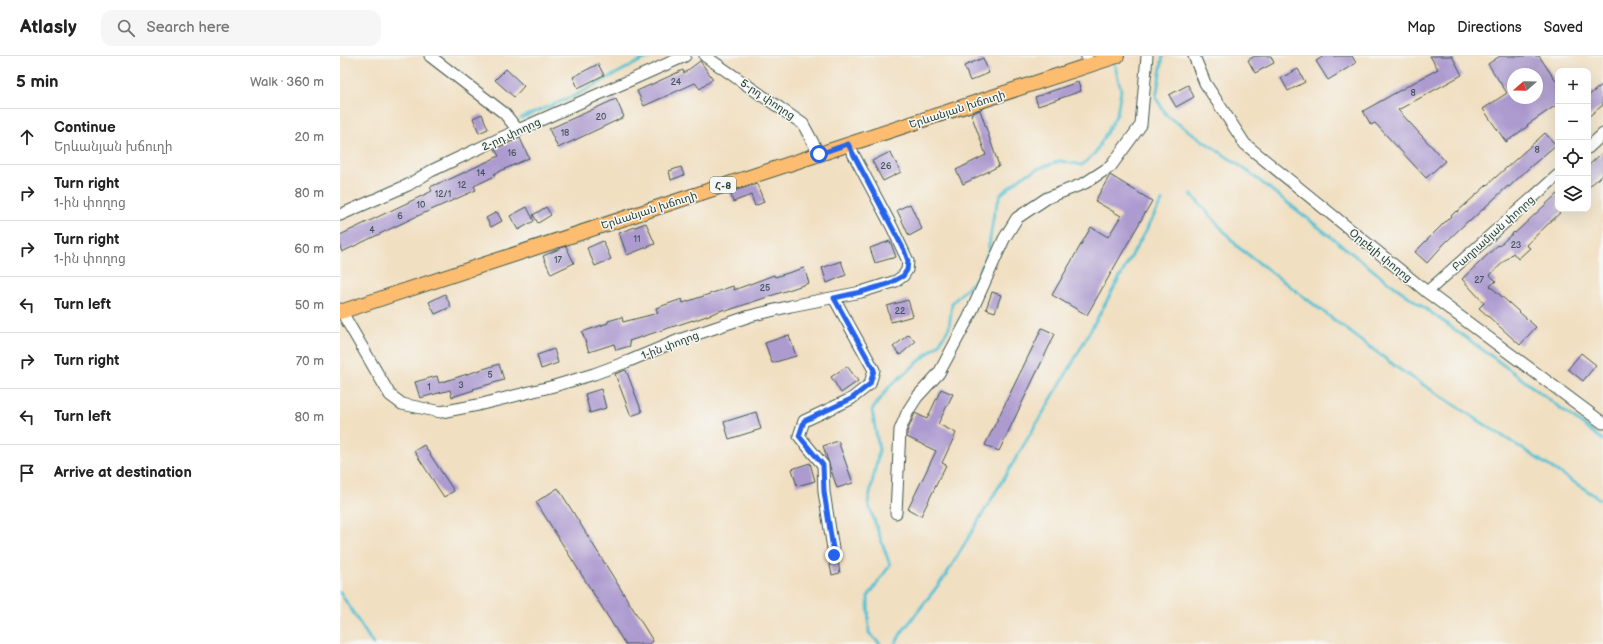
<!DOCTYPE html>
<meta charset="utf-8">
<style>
:root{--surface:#fff;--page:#f6f6f6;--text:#222;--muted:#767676;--line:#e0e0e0}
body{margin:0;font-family:"Balsamiq Sans","Noto Sans Armenian",sans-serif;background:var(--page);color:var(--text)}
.controls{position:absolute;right:12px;top:12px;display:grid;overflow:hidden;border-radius:8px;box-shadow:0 4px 16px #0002}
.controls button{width:36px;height:36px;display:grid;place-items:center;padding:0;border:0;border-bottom:1px solid var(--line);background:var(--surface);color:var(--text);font:20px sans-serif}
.compass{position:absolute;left:1167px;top:12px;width:36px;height:36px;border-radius:50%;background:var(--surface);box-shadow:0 4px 16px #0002;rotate:250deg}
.stop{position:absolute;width:12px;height:12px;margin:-9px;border:3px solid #2563eb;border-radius:50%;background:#fff}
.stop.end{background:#2563eb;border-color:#fff;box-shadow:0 1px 4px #0008}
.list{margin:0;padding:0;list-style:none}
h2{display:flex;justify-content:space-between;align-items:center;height:52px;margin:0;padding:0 16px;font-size:17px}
h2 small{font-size:13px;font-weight:400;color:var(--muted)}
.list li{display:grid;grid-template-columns:26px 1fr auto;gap:12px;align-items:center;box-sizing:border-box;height:56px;padding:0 16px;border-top:1px solid var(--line)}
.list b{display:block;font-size:15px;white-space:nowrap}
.list p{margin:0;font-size:13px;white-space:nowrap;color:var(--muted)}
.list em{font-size:13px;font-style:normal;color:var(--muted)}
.icon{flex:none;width:22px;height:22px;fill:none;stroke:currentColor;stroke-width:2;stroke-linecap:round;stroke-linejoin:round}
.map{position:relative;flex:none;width:1263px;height:588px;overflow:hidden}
header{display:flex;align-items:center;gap:24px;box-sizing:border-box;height:56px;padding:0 20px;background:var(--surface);border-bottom:1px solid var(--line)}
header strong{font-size:19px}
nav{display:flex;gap:22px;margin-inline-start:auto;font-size:14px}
.search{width:280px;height:36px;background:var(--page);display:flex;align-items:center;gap:10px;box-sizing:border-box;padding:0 14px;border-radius:12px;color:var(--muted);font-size:15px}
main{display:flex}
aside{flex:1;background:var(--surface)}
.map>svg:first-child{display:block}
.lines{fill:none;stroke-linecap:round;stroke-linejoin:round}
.stream{stroke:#58c2d3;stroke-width:3}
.building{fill:#ad9bd0;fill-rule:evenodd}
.minor-casing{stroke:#3e5549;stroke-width:13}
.major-casing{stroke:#3e5549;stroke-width:16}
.minor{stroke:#fff;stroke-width:11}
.major{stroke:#fcbd6f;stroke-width:14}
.route{stroke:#2563eb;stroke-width:5}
.labels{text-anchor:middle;stroke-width:3;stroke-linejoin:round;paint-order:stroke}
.number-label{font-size:9px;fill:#42545b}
.shield{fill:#f6f6f2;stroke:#60746d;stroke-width:1}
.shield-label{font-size:10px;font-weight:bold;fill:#1f3d34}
.street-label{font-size:11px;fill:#1f3d34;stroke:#f6f6f2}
</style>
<header>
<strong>Atlasly</strong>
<div class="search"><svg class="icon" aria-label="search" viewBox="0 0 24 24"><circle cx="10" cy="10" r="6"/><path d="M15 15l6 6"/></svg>Search here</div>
<nav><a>Map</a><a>Directions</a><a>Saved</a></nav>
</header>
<main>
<aside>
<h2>5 min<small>Walk · 360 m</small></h2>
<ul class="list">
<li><svg class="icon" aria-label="ahead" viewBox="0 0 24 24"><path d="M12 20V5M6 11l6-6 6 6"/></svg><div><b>Continue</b><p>Երևանյան խճուղի</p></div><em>20 m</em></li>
<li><svg class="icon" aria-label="right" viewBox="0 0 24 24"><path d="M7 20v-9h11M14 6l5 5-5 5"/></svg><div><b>Turn right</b><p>1-ին փողոց</p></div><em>80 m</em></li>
<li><svg class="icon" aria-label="right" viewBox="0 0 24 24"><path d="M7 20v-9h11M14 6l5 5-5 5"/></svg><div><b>Turn right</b><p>1-ին փողոց</p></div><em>60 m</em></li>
<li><svg class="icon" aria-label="left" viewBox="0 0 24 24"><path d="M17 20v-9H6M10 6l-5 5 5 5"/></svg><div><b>Turn left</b></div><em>50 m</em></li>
<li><svg class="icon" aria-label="right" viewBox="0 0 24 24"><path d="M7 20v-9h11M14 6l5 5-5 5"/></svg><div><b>Turn right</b></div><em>70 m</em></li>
<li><svg class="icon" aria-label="left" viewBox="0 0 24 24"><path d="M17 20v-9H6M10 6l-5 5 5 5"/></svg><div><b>Turn left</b></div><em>80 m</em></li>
<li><svg class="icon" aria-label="arrive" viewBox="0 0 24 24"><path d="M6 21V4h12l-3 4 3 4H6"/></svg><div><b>Arrive at destination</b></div></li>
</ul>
</aside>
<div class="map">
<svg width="1263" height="588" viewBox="0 0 1263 588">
<rect width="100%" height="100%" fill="#f6f6f2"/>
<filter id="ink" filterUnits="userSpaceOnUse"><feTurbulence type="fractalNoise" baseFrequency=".025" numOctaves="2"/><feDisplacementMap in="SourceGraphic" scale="8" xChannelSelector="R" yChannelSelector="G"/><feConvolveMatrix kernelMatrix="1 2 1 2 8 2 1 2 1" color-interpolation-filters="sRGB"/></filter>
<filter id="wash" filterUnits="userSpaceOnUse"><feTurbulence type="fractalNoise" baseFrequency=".012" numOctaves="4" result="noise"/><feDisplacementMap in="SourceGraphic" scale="16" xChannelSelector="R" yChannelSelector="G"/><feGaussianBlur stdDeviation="0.9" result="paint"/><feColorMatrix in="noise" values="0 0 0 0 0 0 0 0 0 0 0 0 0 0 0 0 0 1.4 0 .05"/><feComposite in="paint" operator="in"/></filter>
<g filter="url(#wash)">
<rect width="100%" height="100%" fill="#f1dfc1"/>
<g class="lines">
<g class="stream">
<path d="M823 0 816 42 827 60 906 114 1047 225 1150 299 1263 384"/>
<path d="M181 62 234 40 302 4 315 0"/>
<path d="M851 138 898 191 1059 313 1263 445"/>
<path d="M0 536 33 588"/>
<path d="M540 588 529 577 528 541 550 509 528 447 539 394 532 354 549 331 598 289 609 272 612 247 637 222 648 196 654 157 661 138 683 120 702 111 720 105 742 109 755 97 777 58 781 34 774 6"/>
<path d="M555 588 562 576 606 519 728 315 822 145"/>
</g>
</g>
<g id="blocks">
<g class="building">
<path d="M915 0H931L934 7 915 17 908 4Z"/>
<path d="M984 0H1012L1016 7 988 24 976 5Z"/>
<path d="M1090 0H1112L1122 19 1058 54 1105 105 1086 122 1035 67 1031 69 1023 55 1098 13Z"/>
<path d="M1160 0H1199L1218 28V48L1187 69 1188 70 1166 86 1143 53 1167 37 1148 8ZM1173 18H1197V42H1173Z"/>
<path d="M643 2 649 17 630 25 624 10Z"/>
<path d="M360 5 373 23 360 33 355 27 304 50 297 35 343 14 344 17Z"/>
<path d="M258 8 264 19 238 32 233 21Z"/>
<path d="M166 13 184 30 174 41 155 24Z"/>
<path d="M958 13 965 26 948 35 941 22Z"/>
<path d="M738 26 741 35 698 50 695 41Z"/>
<path d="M1263 28V49L1248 61V40Z"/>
<path d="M848 29 854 41 836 51 829 39Z"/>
<path d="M276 43 284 61 218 92 209 73Z"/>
<path d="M640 54 659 110 623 128 616 114 646 99 631 58Z"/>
<path d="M142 58 148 73 139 77 133 62Z"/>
<path d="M1205 77 1216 89 1190 111 1169 131 1168 130 1130 165 1129 164 1104 188 1087 207 1075 196 1116 155 1117 156Z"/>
<path d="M180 82 189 102 154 118 155 120 134 130 136 134 73 162 2 196 0 191V179L92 135 90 131 106 124V125L159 100 155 93Z"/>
<path d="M550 96 561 116 543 125 532 105Z"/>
<path d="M1263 96V118L1248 132V110Z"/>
<path d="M341 111 344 119 331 124 329 115Z"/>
<path d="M770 119 812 145 747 259 712 239 751 171 768 181 781 160 755 145Z"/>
<path d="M417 128 424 146 415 150 411 139 393 146 390 136Z"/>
<path d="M1218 137V153H1224L1186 189 1190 192 1178 203 1173 197 1150 219 1156 225 1150 230 1196 271 1180 289 1139 252 1144 247 1122 223 1158 189 1159 190 1174 176 1175 177Z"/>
<path d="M570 148 582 173 569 180 557 154Z"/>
<path d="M187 151 194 165 178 174 170 160Z"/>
<path d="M206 151 211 159 198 167 193 159Z"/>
<path d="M157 156 162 165 151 171 146 162Z"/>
<path d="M306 167 315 188 287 199 279 177Z"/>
<path d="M263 185 271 203 255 210 247 192Z"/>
<path d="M550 185 556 201 535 207 530 192Z"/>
<path d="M226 190 234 207 211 218 203 200Z"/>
<path d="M501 205 506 219 487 227 482 212Z"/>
<path d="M464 212 469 227 386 255 385 253 353 265V264L289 285 290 290 276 294 274 288 249 296 242 276 268 267V265L282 261 283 266 318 257 316 252 342 243 343 247 393 230 394 234 434 219 435 221Z"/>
<path d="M652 236 661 239 655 256 646 253Z"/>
<path d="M105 238 111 251 95 258 89 246Z"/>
<path d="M568 244 573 260 551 266 547 250Z"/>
<path d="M702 272 715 278 659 395 645 389Z"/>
<path d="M569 278 575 286 560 299 553 291Z"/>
<path d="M449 279 456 300 432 307 425 287Z"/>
<path d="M214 293 218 307 201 313 197 299Z"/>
<path d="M1241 297 1256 309 1243 325 1228 313Z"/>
<path d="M159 308 164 324 133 333 134 334 112 341 110 334 80 342 75 326 97 320 99 327Z"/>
<path d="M507 310 518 325 501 337 491 321Z"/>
<path d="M286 314 302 356 291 360 275 318Z"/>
<path d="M261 333 266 352 250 357 245 338Z"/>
<path d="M601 333 613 338 598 368 616 377 602 407 606 409 581 460 568 453 596 395 567 381V376L575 357 587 363Z"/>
<path d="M416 356 421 373 389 383 384 366Z"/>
<path d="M498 385 513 427 497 432 483 390Z"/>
<path d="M84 389 114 435 104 441 74 395Z"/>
<path d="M470 407 475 425 457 430 452 413Z"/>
<path d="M218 432 313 585 309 588H285L196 446Z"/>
<path d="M489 505H498L500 517 492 519Z"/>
</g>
</g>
</g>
<g filter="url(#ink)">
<use href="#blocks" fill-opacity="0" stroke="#3e5549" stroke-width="1"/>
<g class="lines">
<g class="minor-casing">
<g id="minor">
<path d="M90 0 164 57 178 74"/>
<path d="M365 0 463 68 479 98"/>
<path d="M854 0 865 27 905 88 1087 236 1263 367"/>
<path d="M747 10V0"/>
<path d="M1248 92 1263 78"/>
<path d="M0 159 68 129 91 115 178 74 345 0"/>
<path d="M1087 236 1218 119"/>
<path d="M0 253 50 339 62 348 101 356 138 349 214 330 254 318 289 305 339 284 410 260 451 250 521 236 556 225 563 220 567 214 568 205 552 171 508 88"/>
<path d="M556 457 560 374 568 355 577 341 599 317 629 261 664 183 677 162 707 142 745 127 771 110 801 69 807 0"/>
<path d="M494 499 484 436 483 409 459 380 464 365 511 343 530 328 534 314 494 242"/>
</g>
</g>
<g class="major-casing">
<path id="major" d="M0 256 777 0"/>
</g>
<use href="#minor" class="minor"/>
<use href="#major" class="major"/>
</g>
</g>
<g class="lines" filter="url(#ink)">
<path class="route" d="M479 98 508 88 564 194 568 205 567 214 563 220 548 228 521 236 494 242 534 314 530 328 511 343 464 365 459 380 483 409 484 436 494 499"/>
</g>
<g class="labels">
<g class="number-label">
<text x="336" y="29">24</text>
<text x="1073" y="40">8</text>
<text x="261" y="64">20</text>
<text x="225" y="80">18</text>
<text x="1197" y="97">8</text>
<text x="172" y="100">16</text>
<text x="546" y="113">26</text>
<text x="141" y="120">14</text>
<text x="122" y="132">12</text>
<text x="103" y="141">12/1</text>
<text x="81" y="152">10</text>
<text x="60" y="163">6</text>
<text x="32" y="177">4</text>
<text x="297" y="186">11</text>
<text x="1176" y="192">23</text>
<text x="218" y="207">17</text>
<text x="1139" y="227">27</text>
<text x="425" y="235">25</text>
<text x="560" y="258">22</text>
<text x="150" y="322">5</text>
<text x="121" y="332">3</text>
<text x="89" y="334">1</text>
</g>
<rect class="shield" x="370" y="121" width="26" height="16" rx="3"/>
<g class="shield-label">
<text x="383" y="133">Հ-8</text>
</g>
<g class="street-label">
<text transform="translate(428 43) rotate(34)" y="4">5-րդ փողոց</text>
<text transform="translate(617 53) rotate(-18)" y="4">Երևանյան խճուղի</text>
<text transform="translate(171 78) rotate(-25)" y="4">2-րդ փողոց</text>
<text transform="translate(309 154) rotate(-18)" y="4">Երևանյան խճուղի</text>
<text transform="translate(1153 177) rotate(-42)" y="4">Բաղրամյան փողոց</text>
<text transform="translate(1041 199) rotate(39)" y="4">Օրբելի փողոց</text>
<text transform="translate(330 289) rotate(-21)" y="4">1-ին փողոց</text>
</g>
</g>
</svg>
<div class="controls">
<button>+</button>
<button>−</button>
<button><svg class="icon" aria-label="locate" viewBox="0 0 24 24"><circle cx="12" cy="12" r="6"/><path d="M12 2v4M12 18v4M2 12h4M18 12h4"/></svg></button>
<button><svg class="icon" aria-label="layers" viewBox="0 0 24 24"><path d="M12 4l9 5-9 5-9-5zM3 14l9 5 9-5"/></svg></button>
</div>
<svg class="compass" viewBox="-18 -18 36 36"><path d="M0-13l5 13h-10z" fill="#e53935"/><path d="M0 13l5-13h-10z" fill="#767676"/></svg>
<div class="stop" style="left:479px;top:98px"></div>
<div class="stop end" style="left:494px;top:499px"></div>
</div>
</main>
